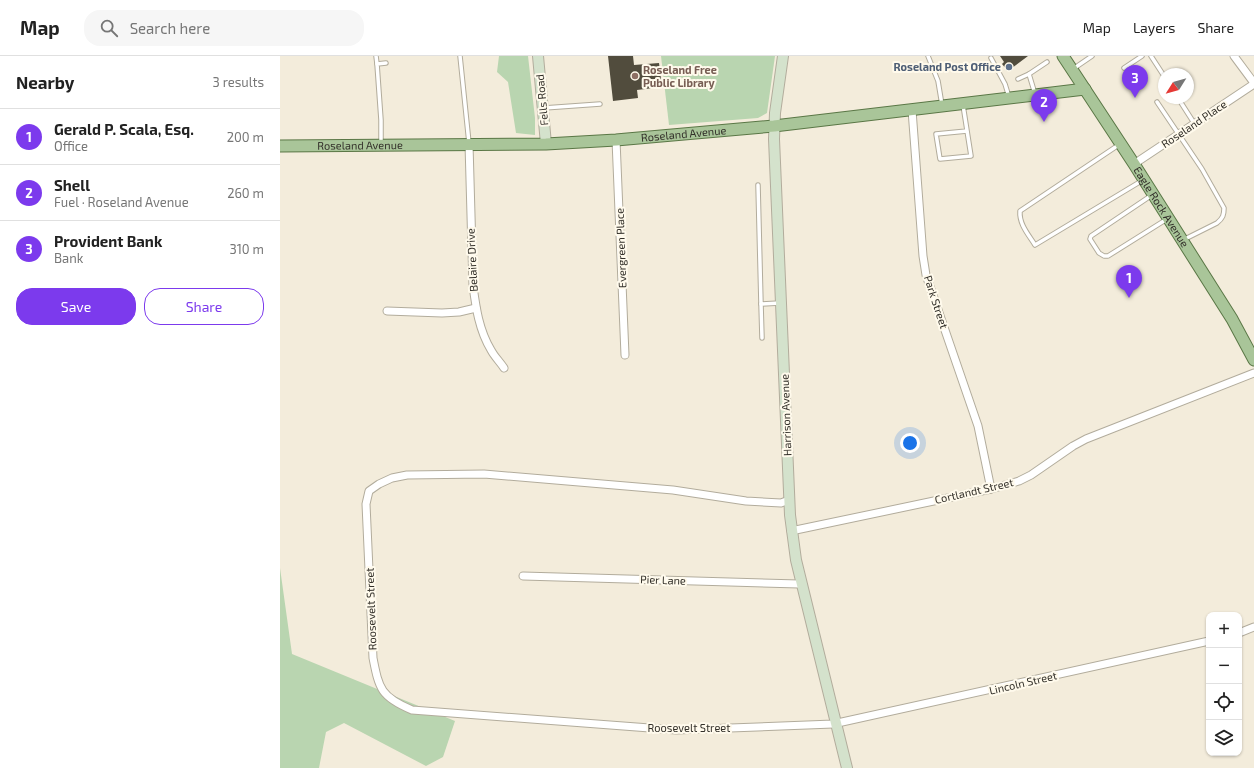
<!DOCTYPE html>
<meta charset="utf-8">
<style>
:root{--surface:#fff;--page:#f6f6f6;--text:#222;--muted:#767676;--line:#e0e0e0;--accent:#7c3aed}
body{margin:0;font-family:"Exo 2",sans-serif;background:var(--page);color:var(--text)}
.controls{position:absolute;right:12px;bottom:12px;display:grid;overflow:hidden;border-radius:8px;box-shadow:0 1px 3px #0004}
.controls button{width:36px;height:36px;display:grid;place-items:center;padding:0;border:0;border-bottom:1px solid var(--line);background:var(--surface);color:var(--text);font:20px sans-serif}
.compass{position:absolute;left:878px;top:12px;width:36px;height:36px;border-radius:50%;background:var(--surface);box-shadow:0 1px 3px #0004;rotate:233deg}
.you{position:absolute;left:630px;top:387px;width:14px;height:14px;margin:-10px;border:3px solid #fff;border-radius:50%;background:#1a73e8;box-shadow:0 0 0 6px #1a73e833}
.badge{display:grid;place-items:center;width:26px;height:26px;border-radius:50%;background:var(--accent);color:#fff;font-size:13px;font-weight:700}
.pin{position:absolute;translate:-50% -33px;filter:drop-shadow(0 1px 2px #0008)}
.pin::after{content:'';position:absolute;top:21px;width:14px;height:12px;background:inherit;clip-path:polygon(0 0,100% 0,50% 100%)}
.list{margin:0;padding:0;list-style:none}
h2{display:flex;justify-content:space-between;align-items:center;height:52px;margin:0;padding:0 16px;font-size:17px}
h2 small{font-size:13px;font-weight:400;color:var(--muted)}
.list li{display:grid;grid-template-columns:26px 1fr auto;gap:12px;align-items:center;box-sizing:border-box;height:56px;padding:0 16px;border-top:1px solid var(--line)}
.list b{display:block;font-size:15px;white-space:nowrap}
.list p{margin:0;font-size:13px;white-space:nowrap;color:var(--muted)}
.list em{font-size:13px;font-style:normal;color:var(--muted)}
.actions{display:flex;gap:8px;padding:12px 16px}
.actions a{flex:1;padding:9px 0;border:1px solid var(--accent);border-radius:16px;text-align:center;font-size:14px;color:var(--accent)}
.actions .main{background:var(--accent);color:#fff}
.icon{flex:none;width:22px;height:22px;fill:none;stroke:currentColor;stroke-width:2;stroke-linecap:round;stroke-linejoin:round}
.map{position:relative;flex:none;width:974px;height:712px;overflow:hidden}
header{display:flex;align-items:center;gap:24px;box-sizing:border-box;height:56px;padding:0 20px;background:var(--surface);border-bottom:1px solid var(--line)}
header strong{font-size:19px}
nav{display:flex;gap:22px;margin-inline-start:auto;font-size:14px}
.search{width:280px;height:36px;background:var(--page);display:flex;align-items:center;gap:10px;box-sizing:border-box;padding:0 14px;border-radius:16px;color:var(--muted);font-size:15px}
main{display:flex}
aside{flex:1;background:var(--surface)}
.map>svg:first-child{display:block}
.green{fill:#b9d5b0}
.building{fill:#514c3d}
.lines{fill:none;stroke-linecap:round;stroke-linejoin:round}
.lane-casing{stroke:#b2ac9c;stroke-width:5.5}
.street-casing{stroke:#b2ac9c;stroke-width:9}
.secondary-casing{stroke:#b2ac9c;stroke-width:12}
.primary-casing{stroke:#5a7746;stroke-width:13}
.lane{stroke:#fff;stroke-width:3.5}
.street{stroke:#fff;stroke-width:7}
.secondary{stroke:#d4e2cc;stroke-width:10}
.primary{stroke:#a9c599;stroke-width:11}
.service-dot{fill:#5c6f8a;stroke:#fffaec;stroke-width:1.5}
.education-dot{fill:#8d6e63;stroke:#fffaec;stroke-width:1.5}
.labels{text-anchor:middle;stroke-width:4;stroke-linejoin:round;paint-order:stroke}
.service-label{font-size:11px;font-weight:bold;fill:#4e5e75;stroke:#fffaec;text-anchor:end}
.education-label{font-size:11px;font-weight:bold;fill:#785e54;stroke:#fffaec;text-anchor:start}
.street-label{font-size:11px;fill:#322f29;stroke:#fffaec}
</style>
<header>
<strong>Map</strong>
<div class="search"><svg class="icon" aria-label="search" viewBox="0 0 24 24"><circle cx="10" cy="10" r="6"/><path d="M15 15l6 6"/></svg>Search here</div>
<nav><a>Map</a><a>Layers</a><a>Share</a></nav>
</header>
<main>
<aside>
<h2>Nearby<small>3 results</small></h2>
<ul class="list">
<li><span class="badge">1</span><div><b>Gerald P. Scala, Esq.</b><p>Office</p></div><em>200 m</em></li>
<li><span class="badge">2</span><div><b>Shell</b><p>Fuel · Roseland Avenue</p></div><em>260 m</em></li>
<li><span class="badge">3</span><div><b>Provident Bank</b><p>Bank</p></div><em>310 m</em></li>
</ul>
<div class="actions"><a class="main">Save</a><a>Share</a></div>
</aside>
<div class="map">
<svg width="974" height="712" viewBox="0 0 974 712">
<rect width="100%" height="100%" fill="#f3ecdb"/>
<g class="green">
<path d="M219 0H248L255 62V79L236 77 228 26 217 16Z"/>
<path d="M381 0H495L487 57 478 62 389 69Z"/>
<path d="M0 512 12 598 175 665 163 701 146 710 64 667 46 676 39 712H0Z"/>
</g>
<g class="building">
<path d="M328 0H353L354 9 379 7 382 31 357 34 358 42 333 45Z"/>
<path d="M720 0H748L728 15 722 8 724 6Z"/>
</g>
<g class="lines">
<g class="lane-casing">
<g id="lane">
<path d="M96 0 97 8"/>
<path d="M180 0 189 87"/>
<path d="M648 0 658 25 662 49"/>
<path d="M871 0 884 20"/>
<path d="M711 2 725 28 729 41"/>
<path d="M844 12 862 0"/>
<path d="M793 13 812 0"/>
<path d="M738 23 749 18"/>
<path d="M755 38 749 18 767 6"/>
<path d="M898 42 914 67"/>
<path d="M877 46 922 113 944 152C944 159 943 162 937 167L903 184"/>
<path d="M683 49 691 100 660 103 656 78 687 75"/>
<path d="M264 52 320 48"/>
<path d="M101 87V64L97 8 106 7"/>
<path d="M840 88 740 155C739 168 748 178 755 189L863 124"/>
<path d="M478 129 481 248 500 247"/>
<path d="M872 139 811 180 810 183 819 197 824 200H828L887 163"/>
<path d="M481 248 482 282"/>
</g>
</g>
<g class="street-casing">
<g id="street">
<path d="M954 0 974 27"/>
<path d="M632 54 643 200 646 219 698 370 711 433"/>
<path d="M336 84 345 299"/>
<path d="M189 88 193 230C196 252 199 274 211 294 214 300 220 306 224 312"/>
<path d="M854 108 974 28"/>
<path d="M107 255 162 257 179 256 196 252"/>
<path d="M509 444 501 447 466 445 393 434 204 418 127 419 112 422 99 428 89 435 86 448 93 602C99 633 101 641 132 654L396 674 553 668 929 585"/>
<path d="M511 475 711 433 739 425 751 419 793 390 806 383 974 317"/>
<path d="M243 520 519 528 523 529"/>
<path d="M959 577 974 571"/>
</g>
</g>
<g class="secondary-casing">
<g id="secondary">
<path d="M258 0 266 88"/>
<path d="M503 0 495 57 494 83 510 459 516 504 567 712"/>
</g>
</g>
<g class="primary-casing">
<g id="primary">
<path id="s1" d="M783 0 854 108 952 263 974 304"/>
<path id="s2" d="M0 90 266 88 336 84 494 70 805 33"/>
</g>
</g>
<use href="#lane" class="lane"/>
<use href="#street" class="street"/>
<use href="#secondary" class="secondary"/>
<use href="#primary" class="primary"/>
</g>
<circle class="service-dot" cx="729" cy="11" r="4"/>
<circle class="education-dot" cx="355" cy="20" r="4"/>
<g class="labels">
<g class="service-label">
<text x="721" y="15">Roseland Post Office</text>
</g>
<g class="education-label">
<text x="363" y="18">Roseland Free<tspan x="363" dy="13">Public Library</tspan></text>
</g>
<g class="street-label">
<text transform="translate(262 44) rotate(-95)" y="4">Fells Road</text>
<text transform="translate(914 68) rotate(-34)" y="4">Roseland Place</text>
<text dy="4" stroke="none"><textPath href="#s2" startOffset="404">Roseland Avenue</textPath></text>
<text dy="4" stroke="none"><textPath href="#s2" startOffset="80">Roseland Avenue</textPath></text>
<text dy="4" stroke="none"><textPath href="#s1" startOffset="180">Eagle Rock Avenue</textPath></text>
<text transform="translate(341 192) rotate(-92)" y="4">Evergreen Place</text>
<text transform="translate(192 204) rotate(-93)" y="4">Belaire Drive</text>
<text transform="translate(656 246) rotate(72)" y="4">Park Street</text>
<text transform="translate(506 359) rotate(-92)" y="4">Harrison Avenue</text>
<text transform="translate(694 435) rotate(-13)" y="4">Cortlandt Street</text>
<text transform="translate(383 524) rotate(2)" y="4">Pier Lane</text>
<text transform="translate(91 553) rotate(-92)" y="4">Roosevelt Street</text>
<text transform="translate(743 627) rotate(-13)" y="4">Lincoln Street</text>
<text x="409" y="676">Roosevelt Street</text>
</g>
</g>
</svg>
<div class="controls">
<button>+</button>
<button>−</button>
<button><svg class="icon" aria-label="locate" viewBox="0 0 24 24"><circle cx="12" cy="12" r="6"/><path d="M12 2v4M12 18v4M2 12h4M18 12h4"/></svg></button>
<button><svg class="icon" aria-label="layers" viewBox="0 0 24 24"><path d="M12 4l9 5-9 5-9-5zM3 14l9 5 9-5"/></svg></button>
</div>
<svg class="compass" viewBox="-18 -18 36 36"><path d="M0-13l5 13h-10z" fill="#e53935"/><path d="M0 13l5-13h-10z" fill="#767676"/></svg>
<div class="you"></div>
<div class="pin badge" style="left:849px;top:242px">1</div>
<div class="pin badge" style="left:764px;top:66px">2</div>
<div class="pin badge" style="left:855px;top:42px">3</div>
</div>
</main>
